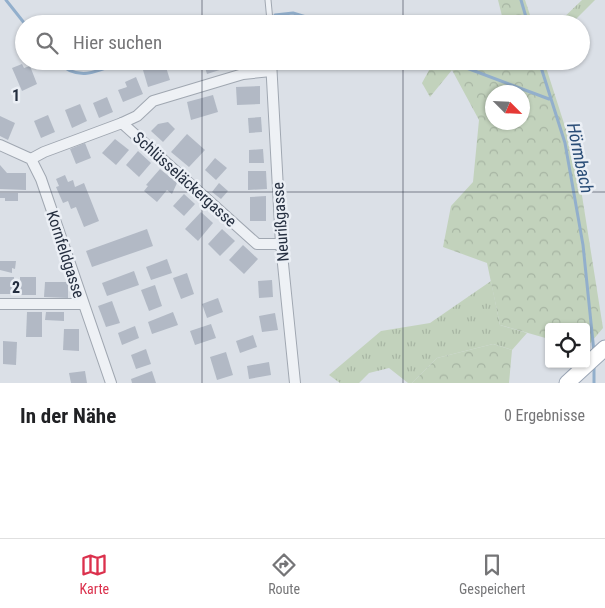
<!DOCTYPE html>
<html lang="de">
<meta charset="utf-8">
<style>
:root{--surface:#fff;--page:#f2f2f2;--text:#202124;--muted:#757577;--line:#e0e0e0;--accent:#db314d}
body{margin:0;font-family:"Roboto Condensed",sans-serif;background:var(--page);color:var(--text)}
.controls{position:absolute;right:15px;bottom:15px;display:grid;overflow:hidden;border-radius:5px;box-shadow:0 1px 4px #0004}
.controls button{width:45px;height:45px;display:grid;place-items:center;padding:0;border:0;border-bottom:1px solid var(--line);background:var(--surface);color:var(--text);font:25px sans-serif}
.compass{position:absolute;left:485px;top:85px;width:45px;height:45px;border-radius:50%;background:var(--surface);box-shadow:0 1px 4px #0004;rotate:114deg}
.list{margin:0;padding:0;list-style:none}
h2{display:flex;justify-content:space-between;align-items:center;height:65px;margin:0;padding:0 20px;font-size:21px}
h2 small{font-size:16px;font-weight:400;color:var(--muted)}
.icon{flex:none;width:28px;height:28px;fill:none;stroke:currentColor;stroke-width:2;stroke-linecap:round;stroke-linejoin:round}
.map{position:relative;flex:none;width:605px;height:383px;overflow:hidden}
.search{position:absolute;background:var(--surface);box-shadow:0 1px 4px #0004;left:15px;right:15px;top:15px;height:55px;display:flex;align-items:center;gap:12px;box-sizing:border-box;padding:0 18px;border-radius:28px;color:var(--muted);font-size:19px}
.sheet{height:155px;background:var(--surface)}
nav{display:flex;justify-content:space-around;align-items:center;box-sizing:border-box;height:70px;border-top:1px solid var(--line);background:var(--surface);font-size:14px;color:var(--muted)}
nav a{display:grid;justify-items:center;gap:2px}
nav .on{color:var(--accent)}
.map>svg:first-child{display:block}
.grass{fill:url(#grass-tufts)}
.forest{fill:url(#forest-crowns);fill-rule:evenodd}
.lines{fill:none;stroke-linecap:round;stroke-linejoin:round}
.stream{stroke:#92afcc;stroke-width:3}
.building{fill:#b2b9c5}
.lane-casing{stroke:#a0a7b1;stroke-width:7}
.street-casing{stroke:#a0a7b1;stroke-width:12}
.primary-casing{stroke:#99a4b4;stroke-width:17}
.lane{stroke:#eef1f5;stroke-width:5}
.street{stroke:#eef1f5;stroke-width:10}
.primary{stroke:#fff;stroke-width:15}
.grid{fill:none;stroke:#242e3f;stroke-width:1;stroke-opacity:0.55}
.labels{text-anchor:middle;stroke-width:5;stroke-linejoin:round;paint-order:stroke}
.street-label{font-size:16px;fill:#242e3f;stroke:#ebeff5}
.water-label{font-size:18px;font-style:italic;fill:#2a4d77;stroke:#ebeff5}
.grid-label{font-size:16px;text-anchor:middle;font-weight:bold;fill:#242e3f;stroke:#ebeff5;stroke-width:5;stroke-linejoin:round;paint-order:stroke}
</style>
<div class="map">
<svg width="605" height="383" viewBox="0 0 605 383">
<defs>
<pattern id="grass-tufts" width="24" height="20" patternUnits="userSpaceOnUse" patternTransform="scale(1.25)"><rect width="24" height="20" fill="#c2d2bc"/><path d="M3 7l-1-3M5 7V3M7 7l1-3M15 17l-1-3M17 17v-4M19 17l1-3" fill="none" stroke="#a7b5a3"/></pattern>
<pattern id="forest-crowns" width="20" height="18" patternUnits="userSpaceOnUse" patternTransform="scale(1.25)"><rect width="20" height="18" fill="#c2d2bc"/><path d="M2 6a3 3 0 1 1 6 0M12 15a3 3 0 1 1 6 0" fill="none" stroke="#a7b5a3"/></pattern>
</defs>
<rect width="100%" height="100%" fill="#dbe0e7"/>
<g class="grass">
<path d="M582 0H595L571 24H557Z"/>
<path d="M491 281 500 325 527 333 512 350 493 344 437 358 412 383H408L389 368 369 373 359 383H340L329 375 381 331 430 323Z"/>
</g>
<g class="forest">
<path d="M498 0H525L533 24H504Z"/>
<path d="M434 61H466L482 67 492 61H544L577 164 603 328 587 347 586 327H549V339L500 325 487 263 443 247 451 206 473 182 479 120 452 70 430 97 422 83ZM522 92V122H492V92Z"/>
<path d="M493 344 512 350 509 383H412L437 358Z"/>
</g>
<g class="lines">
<g class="stream">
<path d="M6 0 25 24"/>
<path d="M521 0 528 24"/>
<path d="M275 15 293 13 329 24"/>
<path d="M242 24 264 18"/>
<path d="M57 61C77 83 100 71 123 61"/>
<path d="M448 61 549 99"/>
<path d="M539 61 565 143 583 245 594 352"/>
<path d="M594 383V366"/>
</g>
</g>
<g class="building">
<path d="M203 61H227L229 67 207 74Z"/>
<path d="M22 64 24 68 30 66 37 84 22 91 12 68Z"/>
<path d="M165 64 170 80 148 87 143 70Z"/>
<path d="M136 77 143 94 123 102 118 90 127 87 125 82Z"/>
<path d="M260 86V104L237 105 236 87Z"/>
<path d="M213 95 218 112 191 120 187 102Z"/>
<path d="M107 97 113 112 99 118 93 103Z"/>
<path d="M80 104 87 121 72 128 65 110Z"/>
<path d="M48 115 55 132 41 138 34 121Z"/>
<path d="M0 116 15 123 8 140 0 136Z"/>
<path d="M261 117 262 132 249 133 248 118Z"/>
<path d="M168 122 175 129 163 142 151 131 158 124Z"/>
<path d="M187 134 205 150 189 167 171 152Z"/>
<path d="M115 139 129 150 116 165 102 153Z"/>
<path d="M85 143 91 158 76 164 70 149Z"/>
<path d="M263 149 264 163H249V150Z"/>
<path d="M138 151 151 163 139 177 126 165Z"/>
<path d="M215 158 227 168 216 180 205 170Z"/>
<path d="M0 165 7 173H26V190L0 189Z"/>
<path d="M160 169 177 183 172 194 167 190 157 202 144 191 148 186 146 185Z"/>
<path d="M248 171H266L267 189 248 190Z"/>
<path d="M65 175 68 182 73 180 75 187 84 183 99 221 84 227 76 207 71 209 68 201 63 203 56 187 59 186 56 179Z"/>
<path d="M219 183 228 191 221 199 212 192Z"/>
<path d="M0 193H18V201H5V198H0Z"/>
<path d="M184 194 195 204 184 216 173 206Z"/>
<path d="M266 196V221H250V197Z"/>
<path d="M201 212 213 223 198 241 185 229Z"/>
<path d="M147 229 153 246 92 267 86 251Z"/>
<path d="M222 229 235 241 220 256 208 244Z"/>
<path d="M243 245 258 259 244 274 229 260Z"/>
<path d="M167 259 172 273 151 280 146 267Z"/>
<path d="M0 261H16L15 269 12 268V273L0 270Z"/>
<path d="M134 271 139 285 107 296 102 283Z"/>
<path d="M187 273 194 294 181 299 173 278Z"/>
<path d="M0 277H14L13 294H0Z"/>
<rect x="20" y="277" width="16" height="18"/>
<path d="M272 280 273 297 259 298 258 281Z"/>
<path d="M45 282H68V298L44 297Z"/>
<path d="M155 285 162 306 149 311 141 290Z"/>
<path d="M218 298 223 312 207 318 202 304Z"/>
<path d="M112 301 120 323 106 327 98 306Z"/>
<path d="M27 312H42V337H26Z"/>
<path d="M46 312H64V321L45 320Z"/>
<path d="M173 312 178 325 152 334 148 322Z"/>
<path d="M275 313 278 330 262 332 259 316Z"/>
<path d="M211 324 216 338 195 345 190 331Z"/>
<path d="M135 326 139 338 122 345 118 333Z"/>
<path d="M64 329H79V351L63 350Z"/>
<path d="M253 335 257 347 240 353 236 341Z"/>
<path d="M3 341 17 342 16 365 3 364Z"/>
<path d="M146 349 151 364 136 369 131 355Z"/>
<path d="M226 352 233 375 217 380 210 357Z"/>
<path d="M269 362 271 375 249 379 247 366Z"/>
<path d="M85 371 87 383H71L69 373Z"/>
<path d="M152 371 156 383H132L131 379Z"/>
</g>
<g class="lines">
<g class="lane-casing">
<path id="lane" d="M268 0 270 21"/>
</g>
<g class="street-casing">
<g id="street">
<path d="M270 21V24"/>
<path d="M271 61 281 244 295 383"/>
<path d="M122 123 137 116 153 101 243 74 271 71"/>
<path d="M0 145 31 159 41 179 111 383"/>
<path d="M31 159 44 152 122 123 257 244H281"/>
<path d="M0 304H83"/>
</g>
</g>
<g class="primary-casing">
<path id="primary" d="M567 383 605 348"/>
</g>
<use href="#lane" class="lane"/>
<use href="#street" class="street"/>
<use href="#primary" class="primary"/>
</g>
<path class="grid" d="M202 0V24M403 0V24M202 61V383M403 61V383M0 192H605"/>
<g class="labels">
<g class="street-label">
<text transform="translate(185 179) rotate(42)" y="6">Schlüsseläckergasse</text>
<text transform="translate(280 222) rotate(-94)" y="6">Neurißgasse</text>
<text transform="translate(66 254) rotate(72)" y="6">Kornfeldgasse</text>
</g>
<g class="water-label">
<text transform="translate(580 158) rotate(78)" y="6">Hörmbach</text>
</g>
</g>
<g class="grid-label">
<text x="16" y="101">1</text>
<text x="16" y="293">2</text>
</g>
</svg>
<div class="controls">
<button><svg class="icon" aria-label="locate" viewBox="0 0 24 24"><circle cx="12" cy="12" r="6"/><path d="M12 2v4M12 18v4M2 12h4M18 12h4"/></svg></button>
</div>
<svg class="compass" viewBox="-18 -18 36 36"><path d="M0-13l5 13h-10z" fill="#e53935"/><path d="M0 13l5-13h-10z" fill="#757577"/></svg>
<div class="search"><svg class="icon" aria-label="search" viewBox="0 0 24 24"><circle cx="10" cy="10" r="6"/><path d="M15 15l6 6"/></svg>Hier suchen</div>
</div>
<section class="sheet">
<h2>In der Nähe<small>0 Ergebnisse</small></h2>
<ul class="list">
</ul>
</section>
<nav>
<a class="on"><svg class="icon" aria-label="map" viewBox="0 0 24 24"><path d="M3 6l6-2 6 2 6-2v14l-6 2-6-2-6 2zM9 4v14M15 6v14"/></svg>Karte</a>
<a><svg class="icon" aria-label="directions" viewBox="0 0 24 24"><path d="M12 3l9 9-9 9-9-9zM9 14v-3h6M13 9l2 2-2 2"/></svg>Route</a>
<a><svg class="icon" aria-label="saved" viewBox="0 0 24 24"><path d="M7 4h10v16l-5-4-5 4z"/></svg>Gespeichert</a>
</nav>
